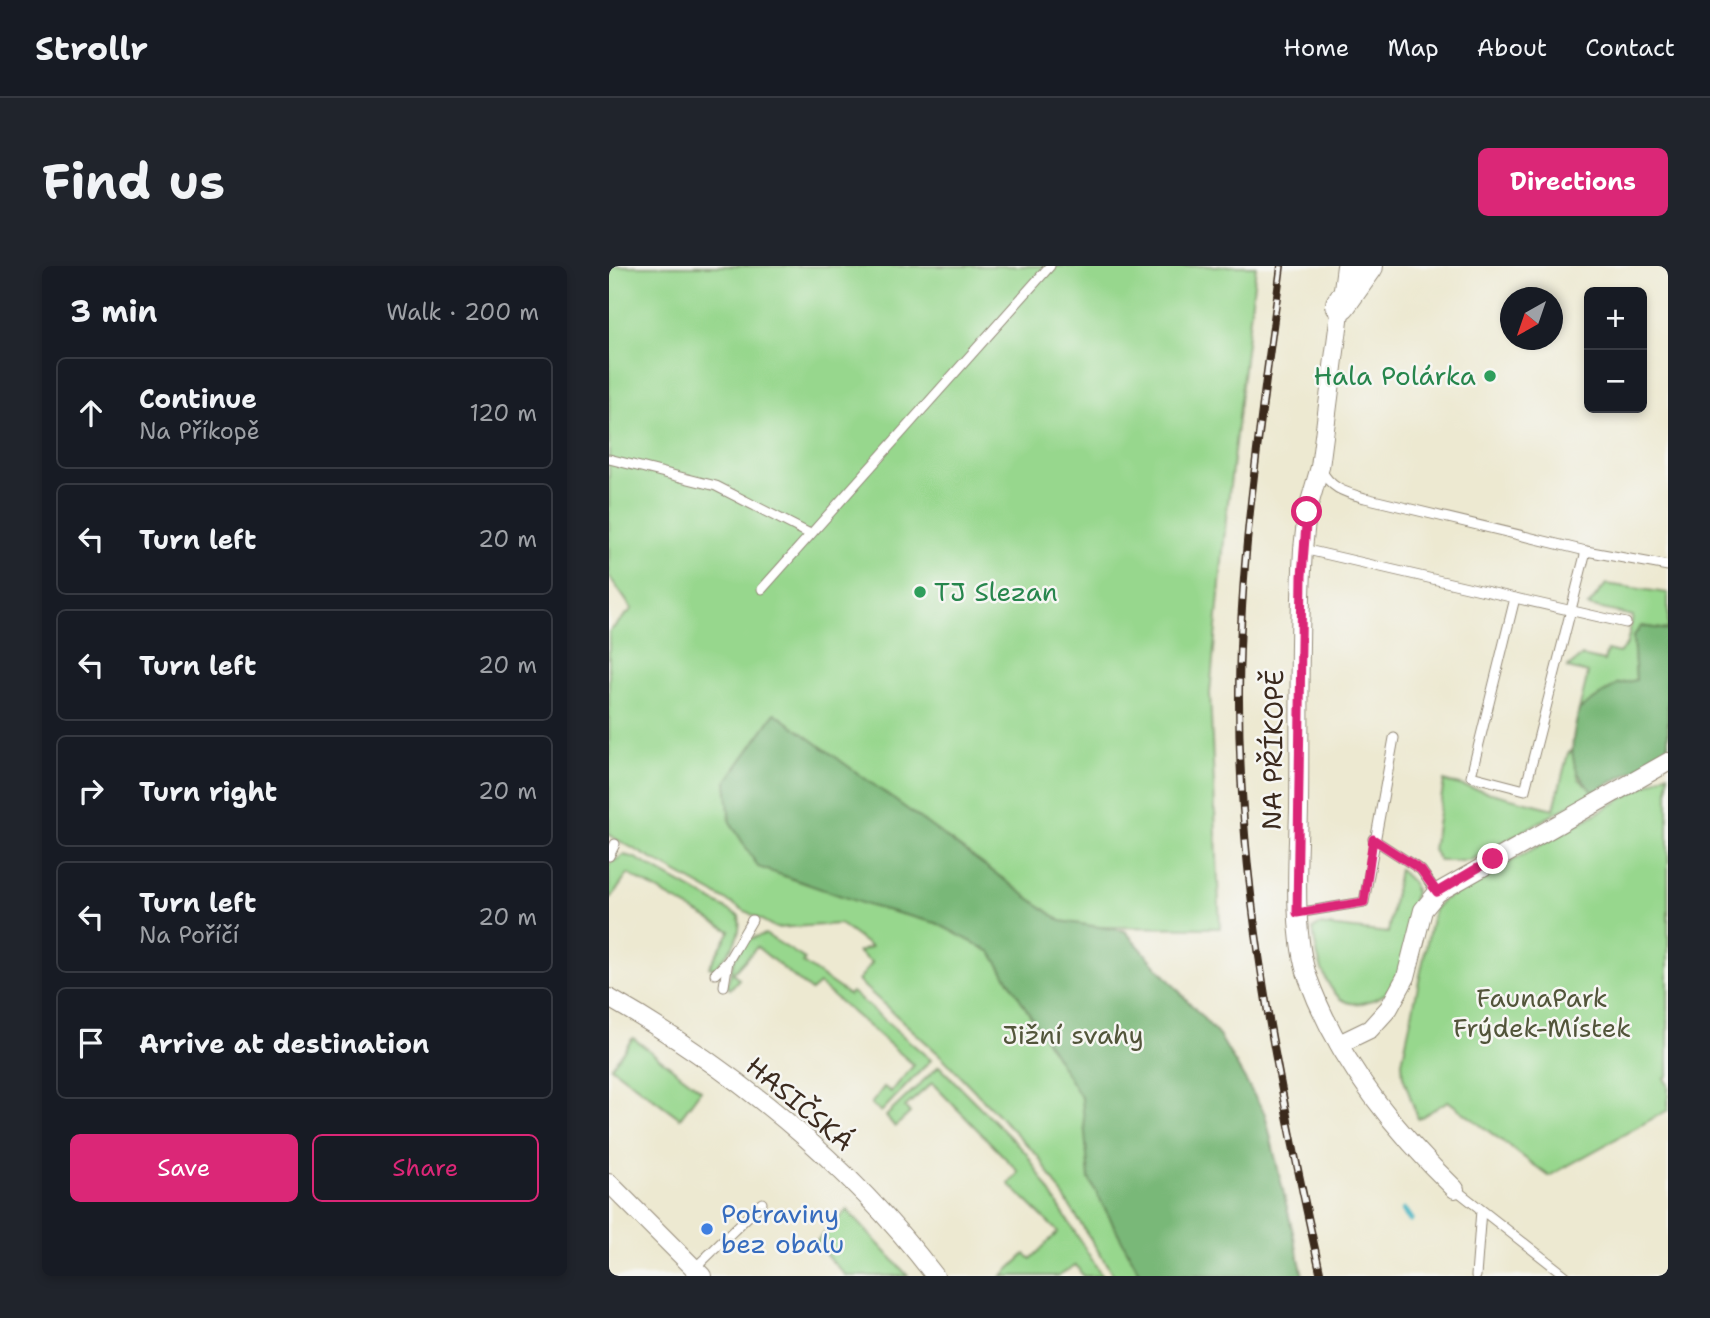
<!DOCTYPE html>
<meta charset="utf-8">
<style>
:root{--surface:#171b24;--page:#20242c;--text:#f1f3f6;--muted:#9ea1a6;--line:#363941;--accent:#db2777}
body{margin:0;font-family:"Shantell Sans",sans-serif;background:var(--page);color:var(--text)}
.controls{position:absolute;right:21px;top:21px;display:grid;overflow:hidden;border-radius:10px;box-shadow:0 4px 10px #0003}
.controls button{width:63px;height:63px;display:grid;place-items:center;padding:0;border:0;border-bottom:2px solid var(--line);background:var(--surface);color:var(--text);font:35px sans-serif}
.compass{position:absolute;left:891px;top:21px;width:63px;height:63px;border-radius:50%;background:var(--surface);box-shadow:0 4px 10px #0003;rotate:220deg}
.stop{position:absolute;width:21px;height:21px;margin:-16px;border:5px solid #db2777;border-radius:50%;background:#fff}
.stop.end{background:#db2777;border-color:#fff;box-shadow:0 2px 7px #0008}
.list{margin:0;padding:0;list-style:none}
h2{display:flex;justify-content:space-between;align-items:center;height:91px;margin:0;padding:0 28px;font-size:30px}
h2 small{font-size:23px;font-weight:400;color:var(--muted)}
.list li{display:grid;grid-template-columns:46px 1fr auto;gap:21px;align-items:center;box-sizing:border-box;height:112px;margin:0 14px 14px;padding:0 14px;border:2px solid var(--line);border-radius:10px}
.list b{display:block;font-size:26px;white-space:nowrap}
.list p{margin:0;font-size:23px;white-space:nowrap;color:var(--muted)}
.list em{font-size:23px;font-style:normal;color:var(--muted)}
.actions{display:flex;gap:14px;padding:21px 28px}
.actions a{flex:1;padding:16px 0;border:2px solid var(--accent);border-radius:10px;text-align:center;font-size:24px;color:var(--accent)}
.actions .main{background:var(--accent);color:#fff}
.icon{flex:none;width:38px;height:38px;fill:none;stroke:currentColor;stroke-width:2;stroke-linecap:round;stroke-linejoin:round}
.map{position:relative;flex:none;width:1059px;height:1010px;overflow:hidden;border-radius:10px}
header{display:flex;align-items:center;gap:42px;box-sizing:border-box;height:98px;padding:0 35px;background:var(--surface);border-bottom:2px solid var(--line)}
header strong{font-size:33px}
nav{display:flex;gap:38px;margin-inline-start:auto;font-size:24px}
.intro{display:flex;align-items:center;justify-content:space-between;box-sizing:border-box;height:168px;padding:0 42px}
h1{margin:0;font-size:49px}
.button{padding:18px 32px;border-radius:10px;background:var(--accent);color:#fff;font-size:24px;font-weight:700}
main{display:flex;gap:42px;padding:0 42px}
aside{flex:1;background:var(--surface);border-radius:10px;box-shadow:0 4px 10px #0003}
.map>svg:first-child{display:block}
.green{fill:#97d78d;stroke:#698056;stroke-width:2}
.forest{fill:#79b878;stroke:#5a714b;stroke-width:2}
.lines{fill:none;stroke-linecap:round;stroke-linejoin:round}
.stream{stroke:#47b5c3;stroke-width:7}
.service-casing{stroke:#948a78;stroke-width:11}
.minor-casing{stroke:#948a78;stroke-width:20}
.primary-casing{stroke:#948a78;stroke-width:32}
.service{stroke:#fff;stroke-width:9}
.minor{stroke:#fff;stroke-width:18}
.primary{stroke:#fff;stroke-width:30}
.rail-casing{stroke:#3b2a1e;stroke-width:8}
.rail{stroke:#f6f6f2;stroke-width:5;stroke-dasharray:16;stroke-linecap:butt}
.route{stroke:#db2777;stroke-width:9}
.leisure-dot{fill:#2e9e5b;stroke:#f6f6f2;stroke-width:2.5}
.shop-dot{fill:#3f7fe0;stroke:#f6f6f2;stroke-width:2.5}
.labels{text-anchor:middle;stroke-width:5;stroke-linejoin:round;paint-order:stroke}
.leisure-label{font-size:26px;fill:#27864d;stroke:#f6f6f2;text-anchor:end}
.street-label{font-size:26px;fill:#3b2a1e;stroke:#f6f6f2}
.park-label{font-size:26px;fill:#52553a;stroke:#f6f6f2}
.shop-label{font-size:26px;fill:#366cbe;stroke:#f6f6f2;text-anchor:start}
</style>
<header>
<strong>Strollr</strong>
<nav><a>Home</a><a>Map</a><a>About</a><a>Contact</a></nav>
</header>
<div class="intro"><h1>Find us</h1><a class="button">Directions</a></div>
<main>
<aside>
<h2>3 min<small>Walk · 200 m</small></h2>
<ul class="list">
<li><svg class="icon" aria-label="ahead" viewBox="0 0 24 24"><path d="M12 20V5M6 11l6-6 6 6"/></svg><div><b>Continue</b><p>Na Příkopě</p></div><em>120 m</em></li>
<li><svg class="icon" aria-label="left" viewBox="0 0 24 24"><path d="M17 20v-9H6M10 6l-5 5 5 5"/></svg><div><b>Turn left</b></div><em>20 m</em></li>
<li><svg class="icon" aria-label="left" viewBox="0 0 24 24"><path d="M17 20v-9H6M10 6l-5 5 5 5"/></svg><div><b>Turn left</b></div><em>20 m</em></li>
<li><svg class="icon" aria-label="right" viewBox="0 0 24 24"><path d="M7 20v-9h11M14 6l5 5-5 5"/></svg><div><b>Turn right</b></div><em>20 m</em></li>
<li><svg class="icon" aria-label="left" viewBox="0 0 24 24"><path d="M17 20v-9H6M10 6l-5 5 5 5"/></svg><div><b>Turn left</b><p>Na Poříčí</p></div><em>20 m</em></li>
<li><svg class="icon" aria-label="arrive" viewBox="0 0 24 24"><path d="M6 21V4h12l-3 4 3 4H6"/></svg><div><b>Arrive at destination</b></div></li>
</ul>
<div class="actions"><a class="main">Save</a><a>Share</a></div>
</aside>
<div class="map">
<svg width="1059" height="1010" viewBox="0 0 1059 1010">
<rect width="100%" height="100%" fill="#f6f6f2"/>
<filter id="ink" filterUnits="userSpaceOnUse"><feTurbulence type="fractalNoise" baseFrequency=".0143" numOctaves="2"/><feDisplacementMap in="SourceGraphic" scale="14" xChannelSelector="R" yChannelSelector="G"/><feConvolveMatrix kernelMatrix="1 2 1 2 8 2 1 2 1" color-interpolation-filters="sRGB"/></filter>
<filter id="wash" filterUnits="userSpaceOnUse"><feTurbulence type="fractalNoise" baseFrequency=".00686" numOctaves="4" result="noise"/><feDisplacementMap in="SourceGraphic" scale="28" xChannelSelector="R" yChannelSelector="G"/><feGaussianBlur stdDeviation="1.57" result="paint"/><feColorMatrix in="noise" values="0 0 0 0 0 0 0 0 0 0 0 0 0 0 0 0 0 1.4 0 .05"/><feComposite in="paint" operator="in"/></filter>
<g filter="url(#wash)">
<rect width="100%" height="100%" fill="#ede9d1"/>
<g class="green">
<path d="M0 0H647L617 253 601 427 611 662 478 661 516 665 611 771 656 848 694 1010H505L429 890 332 790 249 715 263 697 249 686 262 681 231 658 167 662 0 569V366L23 343 0 310Z"/>
<path d="M997 318 1059 327V364L1032 360 1024 371 1027 414 1008 418 970 444 979 407 958 402 973 390 995 395 998 384 1010 387 1018 378 1024 350 979 340Z"/>
<path d="M963 485 970 513 985 526 860 595H831L824 584 835 515 945 543 959 487Z"/>
<path d="M1059 507V810L1055 812 1059 819V844L940 910 839 835 809 853 794 810 793 796 825 643 834 634Z"/>
<path d="M15 589 26 592 130 650C134 672 119 688 105 703L100 701 121 665 19 608 0 635V598Z"/>
<path d="M790 603 804 617 806 625C801 655 801 694 784 719 778 729 767 733 757 736 719 748 707 689 704 663L710 659 779 667Z"/>
<path d="M156 668 196 693 194 697 240 729 243 726 322 794 272 846 262 838 275 821 282 826 305 799 210 718 202 725 148 681 124 707 130 713 121 723 118 720 125 694 137 674Z"/>
<path d="M24 772 92 824 71 852 2 801Z"/>
<path d="M330 800 417 887 493 1010H474L467 999 448 1010H393L416 988 422 993 449 966 400 918 410 906 323 817 296 841 301 847 286 861 277 850Z"/>
<path d="M238 944 299 1010H237L206 977Z"/>
</g>
<g class="forest">
<path d="M1032 360 1059 364V486L985 526C956 501 962 478 970 444L1008 418 1027 414 1024 371Z"/>
<path d="M166 447 452 655 516 665 611 771 656 848 694 1010H532L480 913 473 833 382 686 327 657 261 640 149 601 121 556 117 516Z"/>
</g>
<g class="lines">
<path class="stream" d="M795 945 801 953"/>
</g>
</g>
<g filter="url(#ink)">
<g class="lines">
<g class="service-casing">
<g id="service">
<path d="M0 193 107 220 201 268"/>
<path d="M711 202C722 223 735 226 756 232L977 285 1059 300"/>
<path d="M694 283 906 332 862 510 916 524 977 285"/>
<path d="M153 323 441 0"/>
<path d="M906 332 1017 357"/>
<path d="M764 573 812 604 828 627"/>
<path d="M0 590 6 578"/>
<path d="M688 647 755 636 785 472"/>
<path d="M106 708 119 695"/>
<path d="M115 720 119 695 143 654"/>
<path d="M846 923 957 1010"/>
<path d="M85 1003 153 937"/>
<path d="M867 1010 872 944"/>
</g>
</g>
<g class="minor-casing">
<g id="minor">
<path d="M737 0 711 201 698 246 694 283C689 369 691 456 690 543 689 590 683 668 699 712 728 793 785 864 846 923"/>
<path d="M0 732C123 802 240 897 326 1010"/>
<path d="M730 778 761 763 780 742 797 711 814 644 828 627 1059 496"/>
<path d="M0 917 93 1010"/>
</g>
</g>
<g class="primary-casing">
<path id="primary" d="M732 38 759 0"/>
</g>
<use href="#service" class="service"/>
<use href="#minor" class="minor"/>
<use href="#primary" class="primary"/>
<g class="rail-casing">
<path id="rail" d="M672 0C654 141 631 283 630 426 629 624 669 817 712 1010"/>
</g>
<use href="#rail" class="rail"/>
</g>
</g>
<g class="lines" filter="url(#ink)">
<path class="route" d="M698 246 693 310 688 647 755 636 764 573 812 604 828 626 884 593"/>
</g>
<g class="leisure-dot">
<circle cx="881" cy="110" r="7"/>
<circle cx="311" cy="326" r="7"/>
</g>
<circle class="shop-dot" cx="98" cy="963" r="7"/>
<g class="labels">
<g class="leisure-label">
<text x="867" y="119">Hala Polárka</text>
<text x="325" y="335" text-anchor="start">TJ Slezan</text>
</g>
<g class="street-label">
<text transform="translate(664 484) rotate(-89)" y="9">NA PŘÍKOPĚ</text>
<text transform="translate(191 838) rotate(40)" y="9">HASIČSKÁ</text>
</g>
<g class="park-label">
<text x="933" y="741">FaunaPark<tspan x="933" dy="30">Frýdek-Místek</tspan></text>
<text x="464" y="778">Jižní svahy</text>
</g>
<g class="shop-label">
<text x="112" y="957">Potraviny<tspan x="112" dy="30">bez obalu</tspan></text>
</g>
</g>
</svg>
<div class="controls">
<button>+</button>
<button>−</button>
</div>
<svg class="compass" viewBox="-18 -18 36 36"><path d="M0-13l5 13h-10z" fill="#e53935"/><path d="M0 13l5-13h-10z" fill="#9ea1a6"/></svg>
<div class="stop" style="left:698px;top:246px"></div>
<div class="stop end" style="left:884px;top:593px"></div>
</div>
</main>
